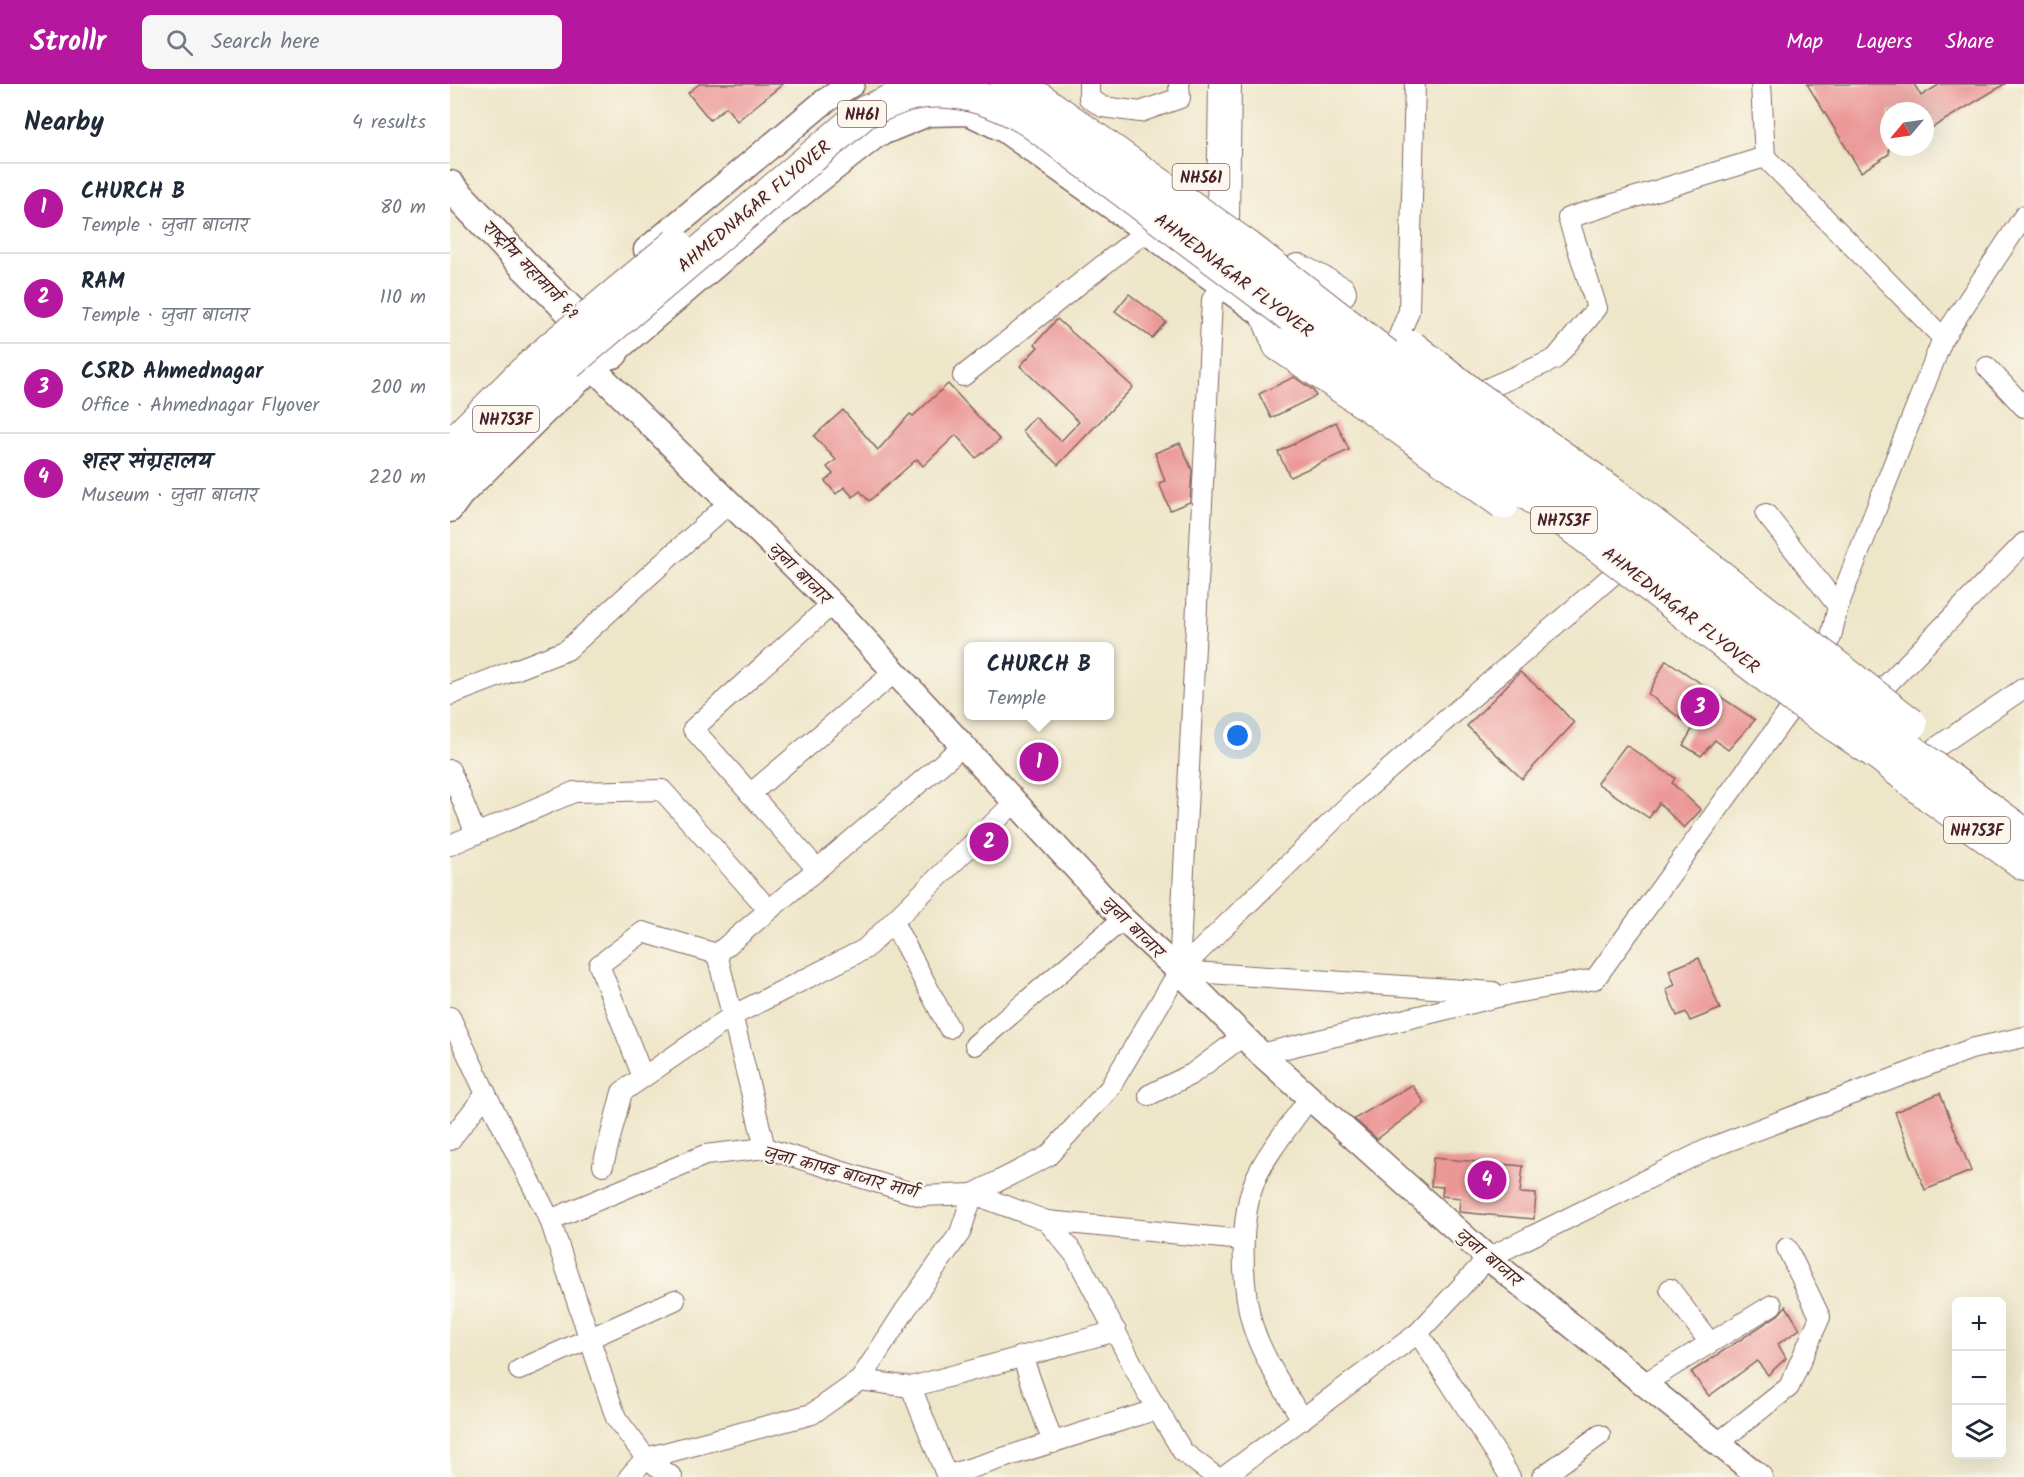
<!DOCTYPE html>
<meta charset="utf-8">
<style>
:root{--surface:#fff;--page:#f6f6f7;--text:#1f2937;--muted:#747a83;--line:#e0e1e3;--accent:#b5179e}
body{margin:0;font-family:Kalam,"Playpen Sans Deva",sans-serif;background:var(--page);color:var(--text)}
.controls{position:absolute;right:18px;bottom:18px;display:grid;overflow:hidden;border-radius:9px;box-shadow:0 6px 24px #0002}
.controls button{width:54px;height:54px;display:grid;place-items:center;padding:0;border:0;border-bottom:2px solid var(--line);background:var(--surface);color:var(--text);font:30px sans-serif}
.compass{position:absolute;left:1430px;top:18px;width:54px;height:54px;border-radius:50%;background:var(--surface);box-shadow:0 6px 24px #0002;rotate:241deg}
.you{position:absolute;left:788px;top:652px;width:21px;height:21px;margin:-15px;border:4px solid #fff;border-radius:50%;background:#1a73e8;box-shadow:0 0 0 9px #1a73e833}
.badge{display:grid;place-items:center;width:39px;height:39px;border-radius:50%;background:var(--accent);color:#fff;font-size:20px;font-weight:700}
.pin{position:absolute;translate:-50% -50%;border:3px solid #fff;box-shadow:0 2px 6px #0006}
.popup{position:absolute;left:514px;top:558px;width:150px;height:78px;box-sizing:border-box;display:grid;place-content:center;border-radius:9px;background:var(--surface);filter:drop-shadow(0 2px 4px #0005);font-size:20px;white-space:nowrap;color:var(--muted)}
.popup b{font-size:22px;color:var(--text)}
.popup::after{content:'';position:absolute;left:50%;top:100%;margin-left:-12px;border:12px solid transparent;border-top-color:var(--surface)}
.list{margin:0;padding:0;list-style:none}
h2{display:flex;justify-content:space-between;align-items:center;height:78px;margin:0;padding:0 24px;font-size:26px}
h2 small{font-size:20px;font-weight:400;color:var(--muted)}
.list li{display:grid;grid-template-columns:39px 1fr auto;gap:18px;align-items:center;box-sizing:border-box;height:90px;padding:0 24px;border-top:2px solid var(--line)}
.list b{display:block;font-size:22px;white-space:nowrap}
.list p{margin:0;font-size:20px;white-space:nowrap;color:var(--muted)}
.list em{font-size:20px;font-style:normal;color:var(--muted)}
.icon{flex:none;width:33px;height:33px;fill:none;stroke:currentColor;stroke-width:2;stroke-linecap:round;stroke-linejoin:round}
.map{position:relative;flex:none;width:1574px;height:1393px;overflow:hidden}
header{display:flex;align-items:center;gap:36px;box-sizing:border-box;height:84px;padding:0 30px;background:var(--accent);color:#fff}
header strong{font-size:28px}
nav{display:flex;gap:33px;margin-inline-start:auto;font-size:21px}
.search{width:420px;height:54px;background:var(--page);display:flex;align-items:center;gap:15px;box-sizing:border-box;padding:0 21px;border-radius:9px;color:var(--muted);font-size:22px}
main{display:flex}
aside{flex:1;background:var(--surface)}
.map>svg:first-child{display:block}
.building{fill:#eb9796}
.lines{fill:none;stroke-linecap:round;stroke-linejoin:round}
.minor-casing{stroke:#836562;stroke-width:22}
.tertiary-casing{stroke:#836562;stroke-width:27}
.primary-casing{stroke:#836562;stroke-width:33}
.trunk-casing{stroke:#836562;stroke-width:34}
.minor{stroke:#fff;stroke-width:20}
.tertiary{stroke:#fff;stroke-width:24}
.primary{stroke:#fff;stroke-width:30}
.trunk{stroke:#fff;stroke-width:32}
.trunk-bridge-casing{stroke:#836562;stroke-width:34;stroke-linecap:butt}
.trunk-bridge{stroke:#fff;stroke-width:32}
.labels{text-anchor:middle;stroke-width:4.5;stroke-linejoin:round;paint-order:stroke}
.shield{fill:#fbf7ec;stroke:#7f6065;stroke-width:1.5}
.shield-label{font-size:16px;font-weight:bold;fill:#4a1f2b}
.street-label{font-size:18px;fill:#4a1f2b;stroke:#fbf7ec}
</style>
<header>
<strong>Strollr</strong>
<div class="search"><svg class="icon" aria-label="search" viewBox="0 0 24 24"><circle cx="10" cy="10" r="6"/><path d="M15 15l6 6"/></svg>Search here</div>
<nav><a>Map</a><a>Layers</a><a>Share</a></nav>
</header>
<main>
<aside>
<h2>Nearby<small>4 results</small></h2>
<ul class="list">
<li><span class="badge">1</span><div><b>CHURCH B</b><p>Temple · जुना बाजार</p></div><em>80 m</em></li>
<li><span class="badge">2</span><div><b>RAM</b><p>Temple · जुना बाजार</p></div><em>110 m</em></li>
<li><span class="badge">3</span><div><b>CSRD Ahmednagar</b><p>Office · Ahmednagar Flyover</p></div><em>200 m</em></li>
<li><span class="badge">4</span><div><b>शहर संग्रहालय</b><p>Museum · जुना बाजार</p></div><em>220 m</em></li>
</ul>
</aside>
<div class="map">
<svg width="1574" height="1393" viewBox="0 0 1574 1393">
<rect width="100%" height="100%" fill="#fbf7ec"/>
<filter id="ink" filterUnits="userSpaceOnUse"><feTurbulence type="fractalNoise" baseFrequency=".0167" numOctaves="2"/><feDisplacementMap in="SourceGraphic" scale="12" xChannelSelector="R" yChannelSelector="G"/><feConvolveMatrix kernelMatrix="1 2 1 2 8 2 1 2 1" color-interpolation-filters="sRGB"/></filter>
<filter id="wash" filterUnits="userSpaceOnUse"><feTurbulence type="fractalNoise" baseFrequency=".008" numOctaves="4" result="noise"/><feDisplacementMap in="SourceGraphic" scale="24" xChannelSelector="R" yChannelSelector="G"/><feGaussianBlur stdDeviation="1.35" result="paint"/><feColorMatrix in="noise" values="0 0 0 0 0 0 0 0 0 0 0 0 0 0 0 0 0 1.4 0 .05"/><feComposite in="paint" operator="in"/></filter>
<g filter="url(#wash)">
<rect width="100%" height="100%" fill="#eee6c9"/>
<g id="blocks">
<g class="building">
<path d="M249 0H333L287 37 276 23 260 36 238 9Z"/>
<path d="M1357 0H1464L1471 12 1490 0H1555L1475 48V27H1439V70L1411 88Z"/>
<path d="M679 210 716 238 702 254 665 227Z"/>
<path d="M607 235 683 303 608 381 572 347 585 333 611 357 629 338 570 282 588 263 585 260Z"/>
<path d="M844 293 863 306 866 312 821 334 809 310Z"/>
<path d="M498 300 550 356 526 374 506 351 473 382 467 375 419 417 410 407 403 413 394 403 386 410 375 397 383 390 377 383 386 376 364 352 393 326 428 366 460 330 463 332Z"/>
<path d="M886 338 899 366 840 393 828 368Z"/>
<path d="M730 359 742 386 740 418 720 426 709 399 715 397 705 369Z"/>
<path d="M1216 576 1305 636 1278 666 1265 656 1251 672 1233 661 1243 644 1198 610Z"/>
<path d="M1070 588 1104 617 1124 639 1072 695 1017 642Z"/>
<path d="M1176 661 1225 694 1222 699 1251 726 1234 744 1209 719 1199 734 1147 699Z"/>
<path d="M1249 874 1270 925 1240 937 1236 928 1227 932 1216 905 1225 901 1219 886Z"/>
<path d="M962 1001 975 1019 927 1055 904 1035Z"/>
<path d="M1490 1009 1521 1087 1475 1106 1445 1028Z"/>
<path d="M983 1074 1073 1082 1070 1109 1086 1110 1084 1135 1009 1128 1010 1114 992 1112 993 1103 981 1102Z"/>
<path d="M1336 1222 1350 1245 1328 1260 1336 1274 1318 1291 1307 1277 1259 1312 1241 1288 1328 1231Z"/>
</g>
</g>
</g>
<g filter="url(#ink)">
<use href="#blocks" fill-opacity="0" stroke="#836562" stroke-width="1.5"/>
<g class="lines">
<g class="minor-casing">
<g id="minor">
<path d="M639 0V14L653 23 690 28 730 14 729 0"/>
<path d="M1311 0 1315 73"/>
<path d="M772 201 762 216 729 887 906 714 1164 490"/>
<path d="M946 259 959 227 965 0"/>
<path d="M1537 283 1574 323"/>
<path d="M513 292 695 148"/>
<path d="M1018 313 1105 275 1147 224 1118 134 1315 73 1493 254"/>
<path d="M1316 430 1388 522"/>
<path d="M1367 578 1381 553 1388 522 1493 254 1574 132"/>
<path d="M0 611 117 566 278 420"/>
<path d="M1421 617 1574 459"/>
<path d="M1484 665 1574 604"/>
<path d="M0 686 26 750"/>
<path d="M300 710 445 588"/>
<path d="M0 761 124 708 212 706 319 826"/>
<path d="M367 785 243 645 382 520"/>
<path d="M443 838 499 944"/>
<path d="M0 933 36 1010 100 1136 166 1334 196 1374 222 1393"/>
<path d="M525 961 673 835"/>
<path d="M811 970 1064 909 1145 895 1342 623 1351 607"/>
<path d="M193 993 149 881 193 848 267 870"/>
<path d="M699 1011 742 990 793 952"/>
<path d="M0 1056 36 1010"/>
<path d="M315 1064 267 870 513 662"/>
<path d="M153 1081 172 1008 282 932 415 865 565 718"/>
<path d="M100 1136 255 1071 315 1064 471 1112 523 1110 597 1137 626 1172 698 1310 733 1368 766 1393"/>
<path d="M597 1137 793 1156"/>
<path d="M1220 1205 1260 1259"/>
<path d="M968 1249 1047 1371 1060 1393"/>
<path d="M572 1272 603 1359"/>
<path d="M69 1286 225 1216"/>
<path d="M410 1296 461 1303"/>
<path d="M1195 1299 1322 1221"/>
<path d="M852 1336C835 1306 814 1276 803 1243 791 1202 789 1133 806 1094 817 1068 843 1038 859 1014"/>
<path d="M1268 1359 1339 1303 1370 1233 1337 1164"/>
<path d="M496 1392 708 1325"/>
<path d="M179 1393 196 1374 362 1330 410 1296 456 1225 510 1149 523 1110 598 1072 659 1005 729 887 1043 908"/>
<path d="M497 1393 461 1303 666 1247"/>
<path d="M774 1393 968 1249 1038 1174 1260 1064 1521 965 1574 953"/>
<path d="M1092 1393 1150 1351"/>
</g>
</g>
<g class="tertiary-casing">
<g id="tertiary">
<path d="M196 166 375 17 402 0"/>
<path d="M133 274 382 520 673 835 729 887 811 970 1038 1174 1310 1393"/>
<path d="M0 426 11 411 100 323 143 284 163 269 325 131 427 51 478 30 519 29 554 46 817 234"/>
</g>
</g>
<g class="primary-casing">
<path id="primary" d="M0 102 75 182 163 269"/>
</g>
<g class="trunk-casing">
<g id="trunk">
<path d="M848 186 890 208"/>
<path d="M772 201 775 0"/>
<path d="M818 234 829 261"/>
<path d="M0 362 71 291 102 263"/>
<path d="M0 395 64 326 118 280"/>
<path d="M1497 693 1574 750"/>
<path d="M1480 712 1574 780"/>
</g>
</g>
<use href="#minor" class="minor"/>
<use href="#tertiary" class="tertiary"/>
<use href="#primary" class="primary"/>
<use href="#trunk" class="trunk"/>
<g class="trunk-bridge-casing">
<g id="trunk-bridge">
<path d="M557 0 590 15 798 163 997 318 1365 596 1497 693"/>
<path d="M829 261 921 323 1053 419"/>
<path d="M102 263 226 160"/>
<path d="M962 263 1021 309 1159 406 1461 640"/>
<path d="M118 280 415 28C428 23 441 16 455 12 499 0 542 14 580 37L1165 475 1347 616 1432 673 1480 712"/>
</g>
</g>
<use href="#trunk-bridge" class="trunk-bridge"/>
</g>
</g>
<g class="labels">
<g class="shield">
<rect x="388" y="17" width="48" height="26" rx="4.5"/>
<rect x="722.5" y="80" width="57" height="26" rx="4.5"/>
<rect x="23" y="322" width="66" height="26" rx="4.5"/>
<rect x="1081" y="423" width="66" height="26" rx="4.5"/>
<rect x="1494" y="733" width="66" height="26" rx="4.5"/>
</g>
<g class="shield-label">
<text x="412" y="36">NH61</text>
<text x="751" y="99">NH561</text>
<text x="56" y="341">NH753F</text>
<text x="1114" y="442">NH753F</text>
<text x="1527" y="752">NH753F</text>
</g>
<g class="street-label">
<text transform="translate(304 122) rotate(-40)" y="6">AHMEDNAGAR FLYOVER</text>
<text transform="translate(81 186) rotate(46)" y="6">राष्ट्रीय महामार्ग ६१</text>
<text transform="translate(784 191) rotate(37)" y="6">AHMEDNAGAR FLYOVER</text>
<text transform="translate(350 489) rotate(44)" y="6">जुना बाजार</text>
<text transform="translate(1231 526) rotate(38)" y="6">AHMEDNAGAR FLYOVER</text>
<text transform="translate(683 843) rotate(44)" y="6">जुना बाजार</text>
<text transform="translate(391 1088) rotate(15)" y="6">जुना कापड बाजार मार्ग</text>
<text transform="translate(1039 1173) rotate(40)" y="6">जुना बाजार</text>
</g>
</g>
</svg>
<div class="controls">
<button>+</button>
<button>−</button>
<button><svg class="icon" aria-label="layers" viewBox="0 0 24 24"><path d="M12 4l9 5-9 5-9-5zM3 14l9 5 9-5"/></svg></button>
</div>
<svg class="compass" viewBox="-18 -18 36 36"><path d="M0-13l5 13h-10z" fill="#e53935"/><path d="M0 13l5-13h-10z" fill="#747a83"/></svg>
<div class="you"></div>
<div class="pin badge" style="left:589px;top:678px">1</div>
<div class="popup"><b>CHURCH B</b>Temple</div>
<div class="pin badge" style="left:539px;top:758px">2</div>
<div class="pin badge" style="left:1250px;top:623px">3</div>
<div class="pin badge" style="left:1037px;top:1096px">4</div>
</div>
</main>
